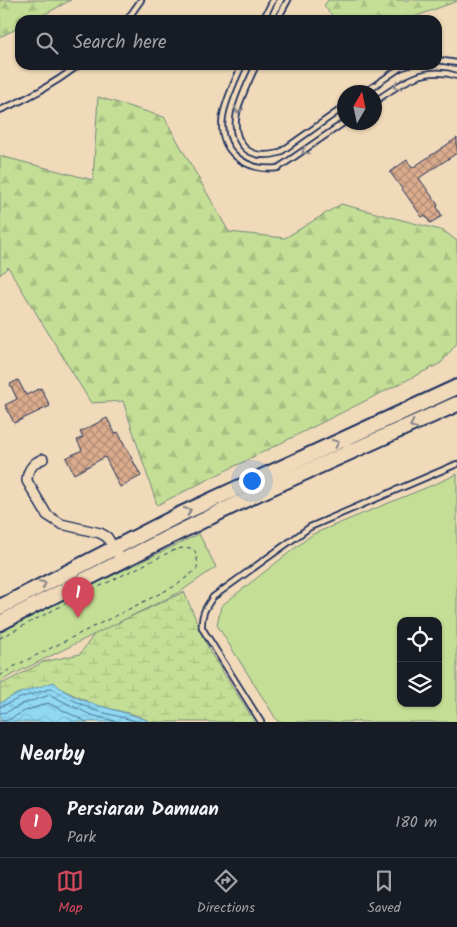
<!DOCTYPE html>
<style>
:root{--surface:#171b24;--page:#20242c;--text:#f1f3f6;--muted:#9ea1a6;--line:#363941;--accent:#d1495b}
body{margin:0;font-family:Kalam,sans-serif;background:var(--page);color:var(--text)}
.controls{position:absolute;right:15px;bottom:15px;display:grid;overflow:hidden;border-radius:10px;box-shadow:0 1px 4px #0004}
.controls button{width:45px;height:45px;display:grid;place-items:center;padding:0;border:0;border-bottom:1px solid var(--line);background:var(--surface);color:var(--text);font:25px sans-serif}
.compass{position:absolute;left:337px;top:85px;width:45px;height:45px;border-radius:50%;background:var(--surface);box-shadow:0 1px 4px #0004;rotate:9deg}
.you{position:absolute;left:251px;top:480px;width:18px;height:18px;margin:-12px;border:4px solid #fff;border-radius:50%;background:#1a73e8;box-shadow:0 0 0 8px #1a73e833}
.badge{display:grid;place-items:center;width:32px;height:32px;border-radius:50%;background:var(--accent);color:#fff;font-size:16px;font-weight:700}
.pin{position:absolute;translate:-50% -41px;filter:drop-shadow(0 1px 2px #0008)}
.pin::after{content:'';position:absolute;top:26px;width:18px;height:15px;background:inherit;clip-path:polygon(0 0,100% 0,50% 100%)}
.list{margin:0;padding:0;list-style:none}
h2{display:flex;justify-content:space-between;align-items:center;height:65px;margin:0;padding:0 20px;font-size:21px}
h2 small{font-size:16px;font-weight:400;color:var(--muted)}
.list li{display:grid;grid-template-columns:32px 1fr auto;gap:15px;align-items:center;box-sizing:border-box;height:70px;padding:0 20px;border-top:1px solid var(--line)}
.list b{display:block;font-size:19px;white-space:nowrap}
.list p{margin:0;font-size:16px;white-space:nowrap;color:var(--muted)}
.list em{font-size:16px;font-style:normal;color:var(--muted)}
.icon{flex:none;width:28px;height:28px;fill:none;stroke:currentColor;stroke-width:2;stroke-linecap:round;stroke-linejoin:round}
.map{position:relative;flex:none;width:457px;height:722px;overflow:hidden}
.search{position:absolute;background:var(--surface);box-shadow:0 1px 4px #0004;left:15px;right:15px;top:15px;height:55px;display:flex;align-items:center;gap:12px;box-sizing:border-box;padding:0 18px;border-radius:15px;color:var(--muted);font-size:19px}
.sheet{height:135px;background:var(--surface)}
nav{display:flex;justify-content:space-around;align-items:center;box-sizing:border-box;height:70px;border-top:1px solid var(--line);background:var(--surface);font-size:14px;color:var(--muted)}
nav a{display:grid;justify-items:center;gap:2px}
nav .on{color:var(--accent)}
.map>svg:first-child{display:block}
.forest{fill:url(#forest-firs);stroke:#70877a}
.wetland{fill:url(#wetland-marsh);stroke:#70877a}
.park{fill:#c4df95;stroke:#70877a;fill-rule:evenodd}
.water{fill:url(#water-waves);stroke:#6295b7}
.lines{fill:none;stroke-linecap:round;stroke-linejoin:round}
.shore{stroke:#4a739a;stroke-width:1}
.building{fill:url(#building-cross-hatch);stroke:#1b2f5e}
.lane-casing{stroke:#1b2f5e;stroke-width:8}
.street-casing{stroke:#1b2f5e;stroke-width:12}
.primary-casing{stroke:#1b2f5e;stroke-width:18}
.path{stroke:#1b2f5e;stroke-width:1;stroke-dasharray:4 4;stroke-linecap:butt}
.lane{stroke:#f1dab9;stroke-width:4.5}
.street{stroke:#f1dab9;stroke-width:9}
.primary{stroke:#f1dab9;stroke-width:14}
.oneway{stroke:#86848c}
</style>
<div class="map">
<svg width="457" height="722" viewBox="0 0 457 722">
<defs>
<pattern id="forest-firs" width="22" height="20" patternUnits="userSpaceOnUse" patternTransform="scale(1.25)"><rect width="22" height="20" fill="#c4df95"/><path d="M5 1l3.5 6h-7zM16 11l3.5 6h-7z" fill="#a8c083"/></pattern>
<pattern id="wetland-marsh" width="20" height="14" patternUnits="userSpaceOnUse" patternTransform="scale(1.25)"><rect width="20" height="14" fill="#c4df95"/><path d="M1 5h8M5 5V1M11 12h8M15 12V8" fill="none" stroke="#a8c083"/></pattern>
<pattern id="water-waves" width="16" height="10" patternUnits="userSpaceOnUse" patternTransform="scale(1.25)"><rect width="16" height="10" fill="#91d9f3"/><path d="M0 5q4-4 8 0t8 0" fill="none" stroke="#7cbbd3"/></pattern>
<pattern id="building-cross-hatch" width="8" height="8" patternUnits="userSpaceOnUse" patternTransform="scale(1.25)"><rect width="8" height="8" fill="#dbac8c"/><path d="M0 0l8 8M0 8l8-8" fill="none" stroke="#b18c76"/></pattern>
</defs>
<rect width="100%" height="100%" fill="#f1dab9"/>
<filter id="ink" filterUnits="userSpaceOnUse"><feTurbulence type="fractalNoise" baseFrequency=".02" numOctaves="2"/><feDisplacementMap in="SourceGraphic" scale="10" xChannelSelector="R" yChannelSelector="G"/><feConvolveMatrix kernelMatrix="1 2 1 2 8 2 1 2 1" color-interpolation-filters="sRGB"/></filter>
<g filter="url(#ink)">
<g class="forest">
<path d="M0 0H71L34 20H20V27L0 37Z"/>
<path d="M328 0H457V1L406 20H336L324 6Z"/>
<path d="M98 97 164 117 229 232 285 238 341 204 444 231 457 241V343L441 363 157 505 123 401 91 403 8 267 0 275V156L93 180Z"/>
</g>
<path class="wetland" d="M184 592 210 652 255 722H151L136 715 95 705 59 688 17 694 0 703V685L43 662 80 654 95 633Z"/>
<g class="park">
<path d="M457 474V722H278L217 625 221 606 313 534 440 482ZM401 621H438V703H401Z"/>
<path d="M199 534 216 567 180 592 8 677 0 683V633L57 602Z"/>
</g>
<path class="water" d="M54 682C74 705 123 709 151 722H0V703L17 694Z"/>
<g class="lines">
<g class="shore">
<path d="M0 707 20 698 52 688 57 692 93 710 140 722"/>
<path d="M0 713 7 712 22 704 50 695 91 715 118 722"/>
<path d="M0 721 8 720 25 711 48 703 87 722"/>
</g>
</g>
<g class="building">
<path d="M457 138V153L419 178 438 205 437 207 442 216 430 223 425 215 422 217 390 172 407 160 412 168Z"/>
<path d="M18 380 26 395 41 388 50 406 14 423 5 405 17 399 10 384Z"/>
<path d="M107 418 115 433 118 432 141 476 120 487 105 457 74 474 66 458 82 450 77 440 83 437 80 432Z"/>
</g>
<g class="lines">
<g class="lane-casing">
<g id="lane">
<path d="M127 20 141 0"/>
<path d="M263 20 273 0"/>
<path d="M277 20 288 0"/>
<path d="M437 60 457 63"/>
<path d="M242 65C235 81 226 99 223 116 217 151 246 172 278 168L345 122"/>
<path d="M256 65C246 89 222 127 246 149 256 157 268 156 279 153L344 107"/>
<path d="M365 92 400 68 409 65"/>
<path d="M374 102C400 84 424 65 457 76"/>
<path d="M0 110C28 99 55 83 79 65"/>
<path d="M261 722 202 628C201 615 205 608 213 597L310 527 457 464"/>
</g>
</g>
<g class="street-casing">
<path id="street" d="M43 459C33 462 27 471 27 481L47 515 61 524 100 533 107 537 122 561"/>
</g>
<g class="primary-casing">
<g id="primary">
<path d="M0 607 179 515 457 387"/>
<path d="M0 623 165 539 259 493 457 404"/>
</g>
</g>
<path class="path" d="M0 638 84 594 172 551C192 544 199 547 197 569L177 585 13 667 0 676"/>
<use href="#lane" class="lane"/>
<use href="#street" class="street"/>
<use href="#primary" class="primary"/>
</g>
<defs><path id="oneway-chevron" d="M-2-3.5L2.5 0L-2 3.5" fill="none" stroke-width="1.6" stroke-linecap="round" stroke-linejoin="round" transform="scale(1.25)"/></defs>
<g class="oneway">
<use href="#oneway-chevron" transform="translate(397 86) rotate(147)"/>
<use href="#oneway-chevron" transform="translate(238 110) rotate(110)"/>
<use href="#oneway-chevron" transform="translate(305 151) rotate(145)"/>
<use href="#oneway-chevron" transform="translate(413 425) rotate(155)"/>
<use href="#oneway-chevron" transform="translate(336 443) rotate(-24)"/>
<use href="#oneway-chevron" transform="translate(188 511) rotate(-25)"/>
<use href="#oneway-chevron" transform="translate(43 584) rotate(-28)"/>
</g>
</g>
</svg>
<div class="controls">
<button><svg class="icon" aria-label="locate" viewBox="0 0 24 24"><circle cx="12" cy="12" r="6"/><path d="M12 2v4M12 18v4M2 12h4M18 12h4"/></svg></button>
<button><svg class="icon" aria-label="layers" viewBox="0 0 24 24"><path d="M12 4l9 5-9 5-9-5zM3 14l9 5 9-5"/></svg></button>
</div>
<svg class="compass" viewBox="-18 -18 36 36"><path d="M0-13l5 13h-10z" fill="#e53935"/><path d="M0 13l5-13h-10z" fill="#9ea1a6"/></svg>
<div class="you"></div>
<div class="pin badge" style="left:78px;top:618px">1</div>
<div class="search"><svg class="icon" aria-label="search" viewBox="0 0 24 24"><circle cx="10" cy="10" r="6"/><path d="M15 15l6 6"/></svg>Search here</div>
</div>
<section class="sheet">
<h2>Nearby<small></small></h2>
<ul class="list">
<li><span class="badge">1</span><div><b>Persiaran Damuan</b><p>Park</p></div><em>180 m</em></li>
</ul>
</section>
<nav>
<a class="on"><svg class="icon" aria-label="map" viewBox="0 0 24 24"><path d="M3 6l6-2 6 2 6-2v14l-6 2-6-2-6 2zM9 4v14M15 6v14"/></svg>Map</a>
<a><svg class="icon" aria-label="directions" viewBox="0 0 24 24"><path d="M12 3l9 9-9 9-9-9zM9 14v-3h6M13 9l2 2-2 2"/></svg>Directions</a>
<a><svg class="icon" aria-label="saved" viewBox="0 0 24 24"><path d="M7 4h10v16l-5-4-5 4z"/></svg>Saved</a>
</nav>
